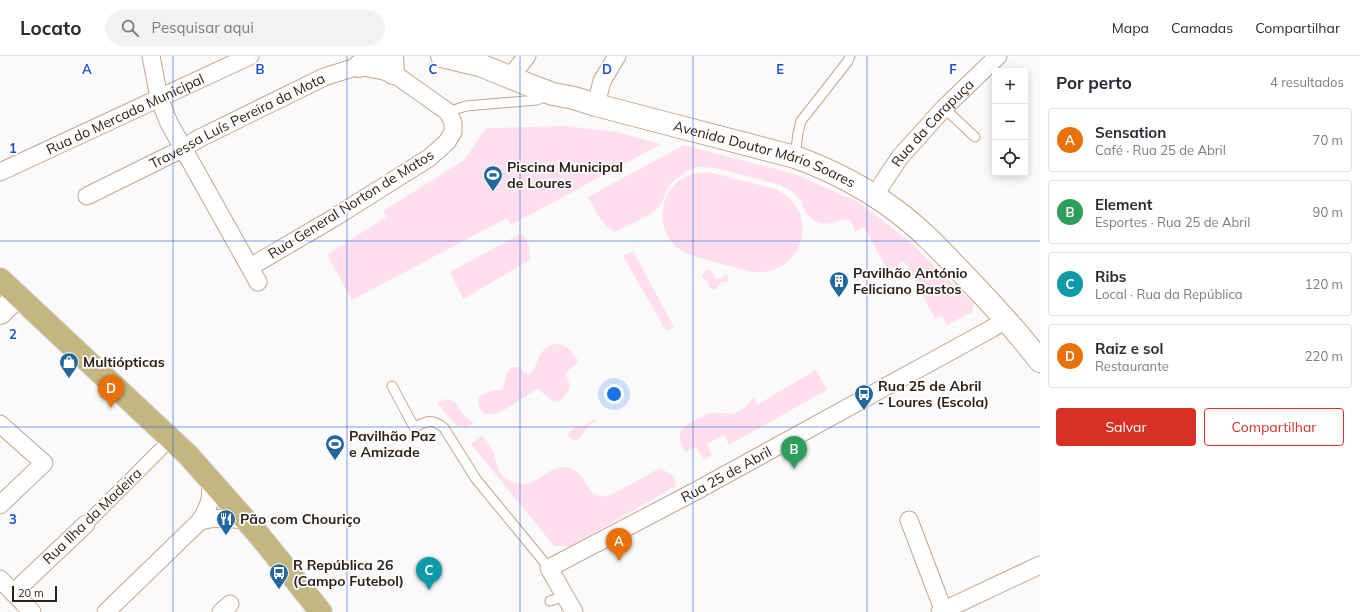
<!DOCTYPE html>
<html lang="pt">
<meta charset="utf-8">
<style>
:root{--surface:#fff;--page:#f2f2f3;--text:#2b2b33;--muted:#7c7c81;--line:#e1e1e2;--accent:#d93025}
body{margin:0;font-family:Mulish,sans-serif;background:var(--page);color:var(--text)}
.controls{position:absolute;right:12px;top:12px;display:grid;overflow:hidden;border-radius:4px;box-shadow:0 2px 10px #0003}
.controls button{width:36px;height:36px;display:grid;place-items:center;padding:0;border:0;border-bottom:1px solid var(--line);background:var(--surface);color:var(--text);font:20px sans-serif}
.scale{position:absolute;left:12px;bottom:10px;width:45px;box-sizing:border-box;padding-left:4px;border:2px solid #2d2118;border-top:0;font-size:11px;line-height:14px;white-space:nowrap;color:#2d2118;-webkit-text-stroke:3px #fff;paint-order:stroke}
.you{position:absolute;left:614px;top:338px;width:14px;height:14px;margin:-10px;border:3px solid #fff;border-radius:50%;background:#1a73e8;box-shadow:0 0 0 6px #1a73e833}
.badge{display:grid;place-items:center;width:26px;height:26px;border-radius:50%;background:var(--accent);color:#fff;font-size:13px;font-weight:700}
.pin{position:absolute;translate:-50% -33px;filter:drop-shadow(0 1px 2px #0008)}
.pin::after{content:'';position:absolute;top:21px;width:14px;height:12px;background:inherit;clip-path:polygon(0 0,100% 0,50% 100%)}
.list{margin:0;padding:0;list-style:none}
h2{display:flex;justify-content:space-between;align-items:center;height:52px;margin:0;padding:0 16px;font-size:17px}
h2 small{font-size:13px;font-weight:400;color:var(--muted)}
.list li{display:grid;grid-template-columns:26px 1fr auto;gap:12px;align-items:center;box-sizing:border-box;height:64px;margin:0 8px 8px;padding:0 8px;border:1px solid var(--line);border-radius:4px}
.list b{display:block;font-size:15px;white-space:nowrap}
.list p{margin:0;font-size:13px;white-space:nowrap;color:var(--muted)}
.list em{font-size:13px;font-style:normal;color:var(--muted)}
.actions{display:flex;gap:8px;padding:12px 16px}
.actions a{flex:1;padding:9px 0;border:1px solid var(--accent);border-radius:4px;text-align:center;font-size:14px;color:var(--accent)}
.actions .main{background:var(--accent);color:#fff}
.icon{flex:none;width:22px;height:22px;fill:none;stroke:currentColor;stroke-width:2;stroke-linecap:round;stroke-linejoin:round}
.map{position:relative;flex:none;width:1040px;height:556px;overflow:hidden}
header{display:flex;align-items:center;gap:24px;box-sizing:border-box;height:56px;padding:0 20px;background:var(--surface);border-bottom:1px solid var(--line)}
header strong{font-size:19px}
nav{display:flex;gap:22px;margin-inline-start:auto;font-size:14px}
.search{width:280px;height:36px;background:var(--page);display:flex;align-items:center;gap:10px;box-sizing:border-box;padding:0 14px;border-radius:22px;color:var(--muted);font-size:15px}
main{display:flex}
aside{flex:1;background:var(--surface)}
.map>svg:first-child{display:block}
.green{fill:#ffdfed}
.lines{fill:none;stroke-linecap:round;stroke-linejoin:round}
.service-casing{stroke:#c4a58d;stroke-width:11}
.pedestrian-casing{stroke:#c4a58d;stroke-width:15}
.minor-casing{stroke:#c4a58d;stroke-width:19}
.tertiary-casing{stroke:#c4a58d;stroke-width:24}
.secondary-casing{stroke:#c4a58d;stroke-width:24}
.primary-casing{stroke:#d9d7d5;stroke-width:24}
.service{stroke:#fff;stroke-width:9}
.pedestrian{stroke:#fff;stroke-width:13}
.minor{stroke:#fff;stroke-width:17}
.tertiary{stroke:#fff;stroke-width:22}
.secondary{stroke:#fff;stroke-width:22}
.primary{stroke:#c4b680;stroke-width:22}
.grid{fill:none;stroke:#1d4ed8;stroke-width:1;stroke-opacity:0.55}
.labels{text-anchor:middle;stroke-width:3.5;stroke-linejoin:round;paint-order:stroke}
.street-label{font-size:14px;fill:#2d2118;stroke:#fff}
.poi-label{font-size:14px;font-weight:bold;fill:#2d2118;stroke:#fff;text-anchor:start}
.grid-label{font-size:13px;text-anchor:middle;font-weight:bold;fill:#1d4ed8;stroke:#fff;stroke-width:3.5;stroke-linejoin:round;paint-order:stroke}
</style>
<header>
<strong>Locato</strong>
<div class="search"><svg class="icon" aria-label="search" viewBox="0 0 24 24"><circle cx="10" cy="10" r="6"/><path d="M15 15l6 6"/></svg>Pesquisar aqui</div>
<nav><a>Mapa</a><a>Camadas</a><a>Compartilhar</a></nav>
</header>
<main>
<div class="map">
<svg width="1040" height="556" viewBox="0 0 1040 556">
<rect width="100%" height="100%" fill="#fafafa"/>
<g class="green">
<path d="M566 70 617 76 661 88 511 169 507 162 352 244 327 199 386 161 383 155 464 104 486 72Z"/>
<path d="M684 89 795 118 858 146 907 183 974 248 972 256 947 269 942 260 935 263 904 205 888 215 864 171 855 176C854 173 852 167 850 165 841 158 818 184 801 148L803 147 791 135 780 129 716 112 698 111 684 116V119C663 126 667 146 655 155 643 163 628 169 615 176 602 170 595 153 588 141Z"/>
<path d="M704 116 712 117 775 133C780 136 786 138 790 143 817 169 798 215 761 216 749 217 737 212 726 209 714 206 702 203 691 199 685 197 680 194 675 190 657 172 659 141 678 125 686 119 695 117 704 116Z"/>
<path d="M522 177 529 189 530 204 463 243 450 216Z"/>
<path d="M633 195 674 271 666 275 623 200Z"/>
<path d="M709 214 712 216 715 223H720L725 219 728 221 729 224 727 226H722L716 233H711L707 225 704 223 702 220 705 215Z"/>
<path d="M555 288C564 287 574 297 578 304 577 310 569 312 566 318 569 329 573 330 565 339 564 341 563 343 561 345 553 349 544 337 538 333 526 337 489 373 480 352 473 335 491 336 501 334L503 332 507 317 512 311H520L525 317 530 318C542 305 534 295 555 288Z"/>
<path d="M816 314 827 334 729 389 724 379 707 388 712 399 704 404 696 391 685 396C675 379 679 371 697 363 701 361 706 358 711 357 719 355 727 359 735 357 744 354 749 347 754 341L758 348Z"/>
<path d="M446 343C457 344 457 351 463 358 466 362 471 364 474 367L466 371 456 369 437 347Z"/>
<path d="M595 363 596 365C593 367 589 368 587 371 583 376 582 384 574 385L568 380C573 368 578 373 587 368 590 366 592 364 595 363Z"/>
<path d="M482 380C486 384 490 389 493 395 497 406 496 417 509 424 535 438 545 409 566 411 590 414 583 447 611 439L660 412 674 420 676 430 571 490H554L471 388Z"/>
</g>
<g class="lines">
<g class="service-casing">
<g id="service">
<path d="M944 52 975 81"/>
<path d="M448 56 466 50 537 44 547 40"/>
<path d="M795 101 798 77 801 65 848 5 850 0"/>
<path d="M392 330 414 371C427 365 432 362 444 372L476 423 549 512"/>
<path d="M550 545 565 540"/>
</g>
</g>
<g class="pedestrian-casing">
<path id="pedestrian" d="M86 468 171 383"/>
</g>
<g class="minor-casing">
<g id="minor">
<path d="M151 0 159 42 169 67 258 226"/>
<path d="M510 21 527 0"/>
<path d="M596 49 602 25 617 0"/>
<path id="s1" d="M0 116 250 0"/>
<path id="s2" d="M87 140 184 92 198 83 324 21 359 10 393 17 448 56 453 67V76L447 86 429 102 332 163 250 211"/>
<path id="s3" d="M874 140 900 101 944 52 998 0"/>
<path d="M0 368 44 407 0 449"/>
<path d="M909 464 944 556"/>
<path d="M200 465C210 450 212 441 210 423"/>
<path d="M0 523 32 556"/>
<path d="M13 537 86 468"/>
<path d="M106 556 200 465C217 461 230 462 246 465"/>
<path d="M221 556 230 548"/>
<path id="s4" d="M574 556 549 512 694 436 991 273 1006 263"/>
<path d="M940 556 1040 509"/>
</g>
</g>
<g class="tertiary-casing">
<g id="tertiary">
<path d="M392 0 393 17"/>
<path d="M442 0 479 9"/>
<path id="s5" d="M464 0 480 9 529 29 553 38 574 42 596 49 795 101C831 114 864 131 895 154 921 173 943 197 965 220 992 248 1017 275 1040 305"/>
<path d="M359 10 382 0"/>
</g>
</g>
<g class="secondary-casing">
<path id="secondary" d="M0 257 18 240"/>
</g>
<g class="primary-casing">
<path id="primary" d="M0 223 188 399 259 479 321 556"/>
</g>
<use href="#service" class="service"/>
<use href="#pedestrian" class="pedestrian"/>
<use href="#minor" class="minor"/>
<use href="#tertiary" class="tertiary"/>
<use href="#secondary" class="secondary"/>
<use href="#primary" class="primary"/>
</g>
<path class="grid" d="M173 0V556M347 0V556M520 0V556M693 0V556M867 0V556M0 185H1040M0 371H1040"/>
<defs>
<g id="stadium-pin" transform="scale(1)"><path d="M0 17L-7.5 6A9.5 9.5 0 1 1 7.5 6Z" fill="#22689c" stroke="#fff"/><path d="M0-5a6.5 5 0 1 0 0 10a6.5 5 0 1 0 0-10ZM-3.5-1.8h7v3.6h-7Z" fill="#fff"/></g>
<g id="building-pin" transform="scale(1)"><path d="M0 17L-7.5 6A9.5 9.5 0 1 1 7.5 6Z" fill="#22689c" stroke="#fff"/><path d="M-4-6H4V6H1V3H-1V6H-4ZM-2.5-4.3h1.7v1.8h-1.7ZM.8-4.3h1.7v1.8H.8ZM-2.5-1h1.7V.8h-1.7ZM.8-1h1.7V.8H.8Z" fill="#fff"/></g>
<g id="shop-pin" transform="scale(1)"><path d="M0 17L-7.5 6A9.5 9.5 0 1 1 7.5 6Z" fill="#22689c" stroke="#fff"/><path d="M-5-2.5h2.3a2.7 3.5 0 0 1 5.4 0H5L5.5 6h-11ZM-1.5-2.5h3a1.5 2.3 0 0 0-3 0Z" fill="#fff"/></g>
<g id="bus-pin" transform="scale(1)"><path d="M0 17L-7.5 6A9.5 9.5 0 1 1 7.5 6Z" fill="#22689c" stroke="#fff"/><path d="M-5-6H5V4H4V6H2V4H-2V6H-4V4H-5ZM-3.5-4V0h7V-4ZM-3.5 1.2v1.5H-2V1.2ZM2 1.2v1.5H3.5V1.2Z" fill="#fff"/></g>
<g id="restaurant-pin" transform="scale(1)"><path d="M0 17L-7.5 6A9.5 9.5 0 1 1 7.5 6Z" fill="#22689c" stroke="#fff"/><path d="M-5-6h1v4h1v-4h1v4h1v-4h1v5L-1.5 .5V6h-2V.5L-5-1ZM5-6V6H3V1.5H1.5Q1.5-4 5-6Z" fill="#fff"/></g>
</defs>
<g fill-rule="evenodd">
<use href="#stadium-pin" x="493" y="119"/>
<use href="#building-pin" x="839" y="225"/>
<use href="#shop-pin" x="69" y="306"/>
<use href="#bus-pin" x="864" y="338"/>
<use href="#stadium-pin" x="335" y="388"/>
<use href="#restaurant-pin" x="226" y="463"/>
<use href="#bus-pin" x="279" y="517"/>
</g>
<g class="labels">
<g class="street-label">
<text dy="5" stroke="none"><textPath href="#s1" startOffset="138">Rua do Mercado Municipal</textPath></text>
<text dy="5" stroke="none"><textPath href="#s2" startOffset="168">Travessa Luís Pereira da Mota</textPath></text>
<text dy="5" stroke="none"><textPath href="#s3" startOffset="94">Rua da Carapuça</textPath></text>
<text dy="5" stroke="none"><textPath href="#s5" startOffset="317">Avenida Doutor Mário Soares</textPath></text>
<text transform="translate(351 148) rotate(-32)" y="5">Rua General Norton de Matos</text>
<text dy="5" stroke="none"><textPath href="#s4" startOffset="251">Rua 25 de Abril</textPath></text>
<text transform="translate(92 460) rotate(-44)" y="5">Rua Ilha da Madeira</text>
</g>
<g class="poi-label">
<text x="507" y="116">Piscina Municipal<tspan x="507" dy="16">de Loures</tspan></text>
<text x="853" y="222">Pavilhão António<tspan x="853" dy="16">Feliciano Bastos</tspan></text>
<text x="83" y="311">Multiópticas</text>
<text x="878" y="335">Rua 25 de Abril<tspan x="878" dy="16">- Loures (Escola)</tspan></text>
<text x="349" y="385">Pavilhão Paz<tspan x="349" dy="16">e Amizade</tspan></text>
<text x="240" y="468">Pão com Chouriço</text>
<text x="293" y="514">R República 26<tspan x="293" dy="16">(Campo Futebol)</tspan></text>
</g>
</g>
<g class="grid-label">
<text x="87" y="18">A</text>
<text x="260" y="18">B</text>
<text x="433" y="18">C</text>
<text x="607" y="18">D</text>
<text x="780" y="18">E</text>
<text x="953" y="18">F</text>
<text x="13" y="97">1</text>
<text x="13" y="283">2</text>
<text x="13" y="468">3</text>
</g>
</svg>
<div class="controls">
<button>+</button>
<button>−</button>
<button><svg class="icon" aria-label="locate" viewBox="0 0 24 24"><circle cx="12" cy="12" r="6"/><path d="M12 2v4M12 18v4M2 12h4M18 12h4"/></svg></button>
</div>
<div class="scale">20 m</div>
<div class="you"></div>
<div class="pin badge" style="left:619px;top:505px;background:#e8710a">A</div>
<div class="pin badge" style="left:794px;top:413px;background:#2e9e5b">B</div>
<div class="pin badge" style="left:429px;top:534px;background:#0f9aa8">C</div>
<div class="pin badge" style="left:111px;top:352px;background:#e8710a">D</div>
</div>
<aside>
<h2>Por perto<small>4 resultados</small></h2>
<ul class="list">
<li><span class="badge" style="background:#e8710a">A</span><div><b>Sensation</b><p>Café · Rua 25 de Abril</p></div><em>70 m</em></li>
<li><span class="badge" style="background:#2e9e5b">B</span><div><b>Element</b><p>Esportes · Rua 25 de Abril</p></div><em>90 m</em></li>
<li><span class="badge" style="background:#0f9aa8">C</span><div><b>Ribs</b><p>Local · Rua da República</p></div><em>120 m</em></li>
<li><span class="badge" style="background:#e8710a">D</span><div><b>Raiz e sol</b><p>Restaurante</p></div><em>220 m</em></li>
</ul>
<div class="actions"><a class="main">Salvar</a><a>Compartilhar</a></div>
</aside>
</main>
